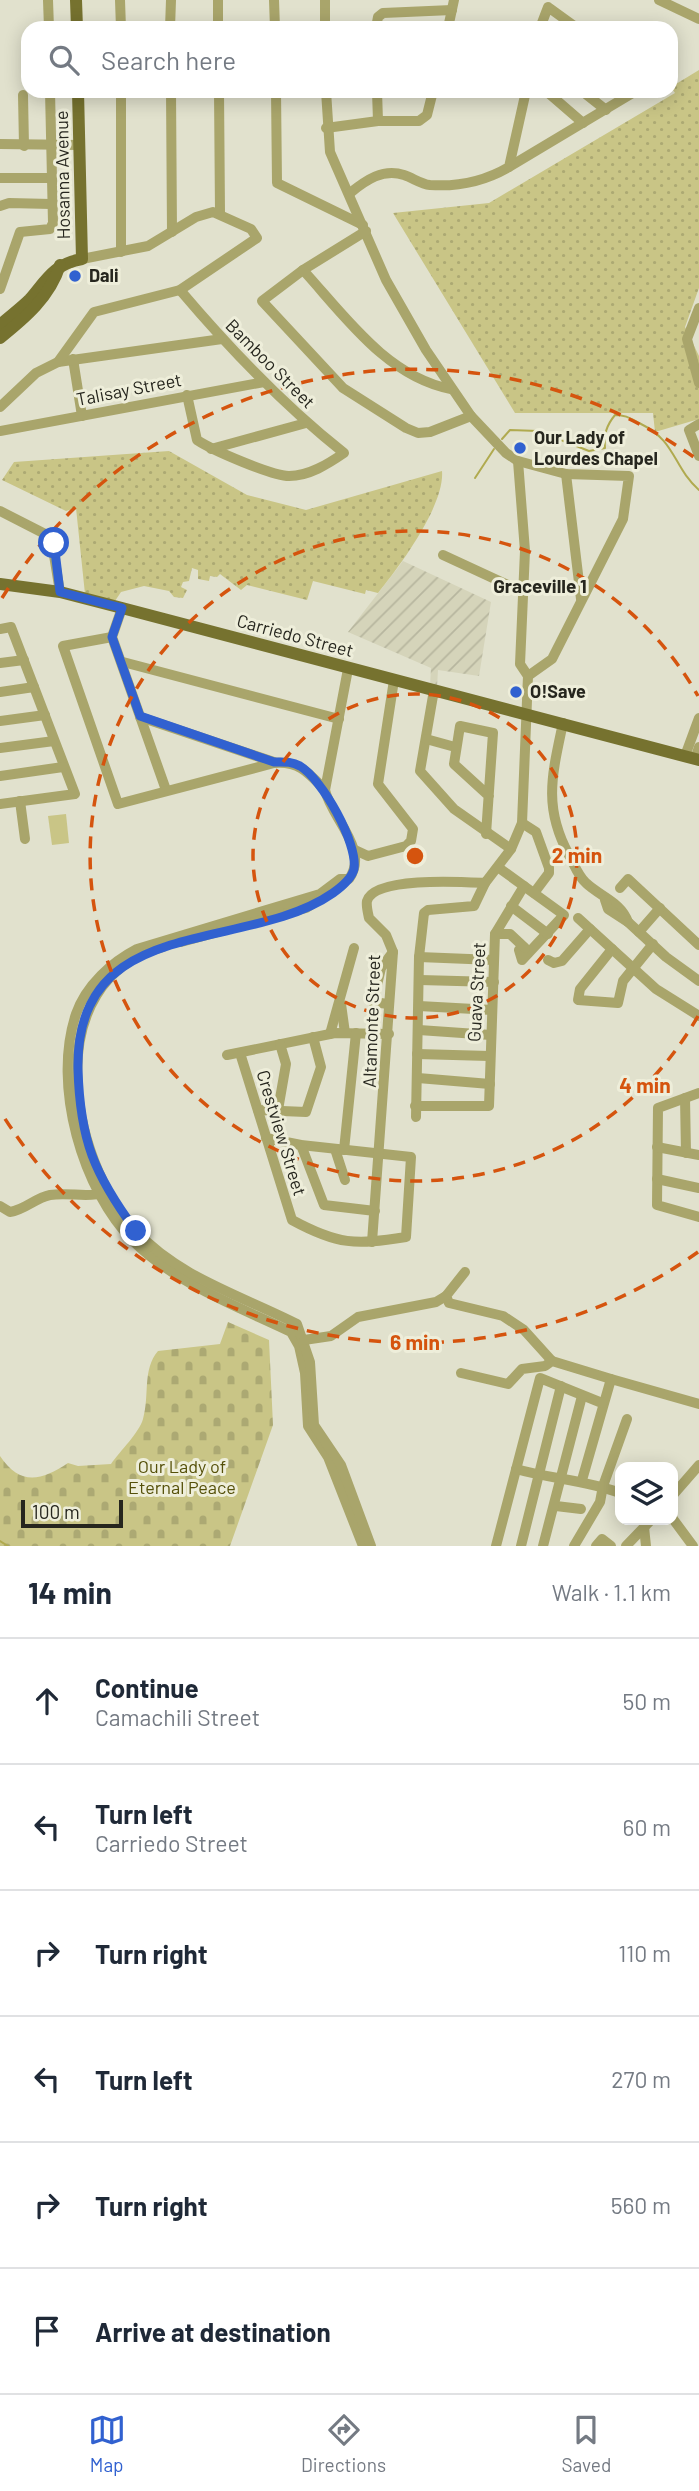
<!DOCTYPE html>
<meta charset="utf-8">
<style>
:root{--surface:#fff;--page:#f6f6f7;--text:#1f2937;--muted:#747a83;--line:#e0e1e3;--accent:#3161d0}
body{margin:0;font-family:Barlow,sans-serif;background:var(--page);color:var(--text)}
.controls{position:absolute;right:21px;bottom:21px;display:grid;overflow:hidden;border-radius:14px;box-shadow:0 4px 18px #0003}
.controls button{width:63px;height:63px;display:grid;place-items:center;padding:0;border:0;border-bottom:2px solid var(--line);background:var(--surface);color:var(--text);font:35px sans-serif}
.scale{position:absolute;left:21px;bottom:18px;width:102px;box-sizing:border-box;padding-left:7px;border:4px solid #26261e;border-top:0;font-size:19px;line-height:24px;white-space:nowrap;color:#26261e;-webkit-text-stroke:5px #eeeeda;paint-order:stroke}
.stop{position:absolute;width:21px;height:21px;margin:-16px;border:5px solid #3161d0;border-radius:50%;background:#fff}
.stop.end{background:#3161d0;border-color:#fff;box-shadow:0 2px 7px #0008}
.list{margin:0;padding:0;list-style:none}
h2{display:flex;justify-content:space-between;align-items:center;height:91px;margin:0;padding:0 28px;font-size:30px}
h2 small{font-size:23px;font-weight:400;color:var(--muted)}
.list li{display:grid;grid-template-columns:46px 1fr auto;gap:21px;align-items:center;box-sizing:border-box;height:126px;padding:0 28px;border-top:2px solid var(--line)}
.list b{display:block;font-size:26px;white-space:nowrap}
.list p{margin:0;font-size:23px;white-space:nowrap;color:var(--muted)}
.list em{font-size:23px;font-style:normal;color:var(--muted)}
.icon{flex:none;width:38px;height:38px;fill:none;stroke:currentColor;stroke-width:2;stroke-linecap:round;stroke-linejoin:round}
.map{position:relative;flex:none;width:699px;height:1546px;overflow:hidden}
.search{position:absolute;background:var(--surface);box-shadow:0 4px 18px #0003;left:21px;right:21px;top:21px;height:77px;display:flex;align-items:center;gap:18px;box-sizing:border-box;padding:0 24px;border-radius:21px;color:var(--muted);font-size:26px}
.sheet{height:847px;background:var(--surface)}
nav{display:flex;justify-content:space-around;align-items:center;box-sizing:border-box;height:98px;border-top:2px solid var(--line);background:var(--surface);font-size:19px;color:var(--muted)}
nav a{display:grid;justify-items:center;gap:4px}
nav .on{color:var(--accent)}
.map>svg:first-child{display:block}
.industrial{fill:url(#industrial-furrows)}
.grass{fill:url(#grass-dots)}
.cemetery{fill:url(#cemetery-stones)}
.garden{fill:#c9c586}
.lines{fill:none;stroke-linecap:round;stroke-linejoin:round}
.stream{stroke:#b0aa4f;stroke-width:2}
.minor{stroke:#a9a56b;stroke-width:10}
.major{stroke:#76722f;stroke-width:12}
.route{stroke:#3161d0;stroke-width:9}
.ring{fill:none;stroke:#d5540e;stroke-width:3.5;stroke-dasharray:12 9}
.poi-dot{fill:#3161d0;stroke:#eeeeda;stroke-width:2.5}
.labels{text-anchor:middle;stroke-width:6;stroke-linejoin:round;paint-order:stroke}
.street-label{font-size:18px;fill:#26261e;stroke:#eeeeda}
.poi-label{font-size:18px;font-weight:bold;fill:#26261e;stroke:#eeeeda;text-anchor:start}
.park-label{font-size:18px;fill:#555009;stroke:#eeeeda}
.neighbourhood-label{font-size:19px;font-weight:bold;fill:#26261e;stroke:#eeeeda}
.centre{fill:#d5540e;stroke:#eeeeda;stroke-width:3.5}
.ring-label{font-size:21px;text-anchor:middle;font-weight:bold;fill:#d5540e;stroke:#eeeeda;stroke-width:6;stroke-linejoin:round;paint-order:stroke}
</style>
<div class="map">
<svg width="699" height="1546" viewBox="0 0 699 1546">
<defs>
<pattern id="industrial-furrows" width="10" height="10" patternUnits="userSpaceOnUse" patternTransform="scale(1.75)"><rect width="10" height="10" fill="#d5d4ba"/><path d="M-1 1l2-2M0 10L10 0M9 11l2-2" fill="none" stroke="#b7b69f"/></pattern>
<pattern id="grass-dots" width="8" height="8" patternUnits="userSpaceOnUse" patternTransform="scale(1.75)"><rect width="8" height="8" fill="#c9c586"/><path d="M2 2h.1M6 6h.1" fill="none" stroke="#aca973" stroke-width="1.8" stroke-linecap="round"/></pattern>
<pattern id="cemetery-stones" width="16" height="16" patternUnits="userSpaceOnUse" patternTransform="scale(1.75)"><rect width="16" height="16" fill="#c9c586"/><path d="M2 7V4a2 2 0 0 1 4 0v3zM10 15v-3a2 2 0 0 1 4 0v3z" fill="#aca973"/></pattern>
</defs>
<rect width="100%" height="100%" fill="#e1e1cd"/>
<path class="industrial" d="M403 561 491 602 479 676 438 670 437 687 430 686 431 668 348 632Z"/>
<g class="grass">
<path d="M699 70V288L685 327 699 356V419L655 432 653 413H515L393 213 489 203 675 93 671 87Z"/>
<path d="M169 451 247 495 306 510 442 471C445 505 400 566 378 593L366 590 365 594 313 581 307 600 247 585 241 590 220 574 217 577 210 576 209 581 198 579V570L192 568 189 581 183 582 181 587 187 590 183 598 174 597 169 591 144 586 121 592 115 601 85 594 76 508 66 511 2 480 14 462Z"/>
</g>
<path class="cemetery" d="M228 1322 269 1340 273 1425 230 1546H0V1456C20 1486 41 1481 68 1463L78 1466 111 1464C120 1451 139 1433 143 1419 150 1394 142 1370 158 1351L220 1344Z"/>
<path class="garden" d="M66 814 69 843 52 845 48 816Z"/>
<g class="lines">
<g class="stream">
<path d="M502 439 510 430 538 431 589 451 605 448C604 434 606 426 615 415 627 415 631 419 641 424 676 441 673 467 699 490"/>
<path d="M475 478 494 449"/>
<path d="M0 1541 8 1546"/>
</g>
<g class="minor">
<path d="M48 0 49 28"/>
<path d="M120 0 121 28"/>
<path d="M218 0V28"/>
<path d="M274 0 275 28"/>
<path d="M325 0V28"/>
<path d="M659 0 699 19"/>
<path d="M170 28 171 0"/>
<path d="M376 28 378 17 383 13 452 10"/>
<path d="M448 28 454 0"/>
<path d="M540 28 548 7 577 28"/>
<path d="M121 91V252"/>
<path d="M171 91 172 232"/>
<path d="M219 91 220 213"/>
<path d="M276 91 277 183 363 225"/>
<path d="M326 91 330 152 386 280 426 350 471 416 506 453 518 461 566 474 629 476 623 519 552 659 528 676"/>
<path d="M377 91 378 121"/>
<path d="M546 91 583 123"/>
<path d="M582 91 606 110"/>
<path d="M23 95 24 146"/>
<path d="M326 128 378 121H419L427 115 433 91"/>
<path d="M0 144 80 145"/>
<path d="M509 167 636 91"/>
<path d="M0 178H51"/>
<path d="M350 193C366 180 383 168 404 175 413 178 421 184 430 185 459 187 485 181 509 167L526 91"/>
<path d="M0 206 9 203 51 204"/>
<path d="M366 231 303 270 262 301 343 388 406 428 418 433 430 432 471 416"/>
<path d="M303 270C344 315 387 377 451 389"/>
<path d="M0 289 20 232 50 229 53 223 50 91"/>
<path d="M180 290C230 349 283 405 344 453 328 464 309 476 289 476 272 476 212 450 197 440L187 395"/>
<path d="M699 308 687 339 699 383"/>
<path d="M73 359 82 416"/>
<path d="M58 362 222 339"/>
<path d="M0 407 36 373 58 362 94 312 180 290 257 238 251 229 213 212 196 217 148 246 82 259"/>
<path d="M699 424 689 430 699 456"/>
<path d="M0 431 264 382"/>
<path d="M211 449 306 423"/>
<path d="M566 474 581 599"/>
<path d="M0 511 51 537 60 592"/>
<path d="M443 555 523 592"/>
<path d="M122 608 112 637 166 790"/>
<path d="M0 629 11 627 75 794 0 804"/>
<path d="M112 637 63 646 118 804 274 763C299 761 308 772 325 790"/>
<path d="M123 662 339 719"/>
<path d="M0 663 24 660"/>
<path d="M348 669 325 790C331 818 370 849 349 879H340L320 894 137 949C112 962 86 985 76 1014 52 1085 82 1190 134 1242 178 1285 237 1306 291 1332L299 1346 305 1373 308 1426 328 1457 363 1546"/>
<path d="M434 690 420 771 454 809 511 849"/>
<path d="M0 692 34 687"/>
<path d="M140 717 274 762"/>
<path d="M0 721 45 715"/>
<path d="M563 723C552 775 543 807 569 855 574 864 578 876 586 883 601 897 621 902 628 922"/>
<path d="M426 739 455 747"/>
<path d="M0 748 54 741"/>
<path d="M685 756 699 718"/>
<path d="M695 759 699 747"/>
<path d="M0 776 63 767"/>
<path d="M20 801 25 839"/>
<path d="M522 823 536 832 549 868V873L534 893"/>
<path d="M486 834 493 733 460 726 454 764 489 796"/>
<path d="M355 850 368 856 406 846 411 841 413 829 378 784 394 680"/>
<path d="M499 868 564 915 522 960 519 950 522 947"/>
<path d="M620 888 628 879 699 945"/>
<path d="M605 900 608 909 628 922 666 957 699 981"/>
<path d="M511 906 548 934"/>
<path d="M578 918 656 989 699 1016"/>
<path d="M639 932 660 908"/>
<path d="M495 934H510L525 948"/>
<path d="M181 942 306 908 343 884"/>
<path d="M163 947C38 981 68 1157 136 1231 178 1277 242 1296 297 1324L310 1362 314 1425 341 1465 371 1546"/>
<path d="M612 949 580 989 578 1000 618 1003 623 981 653 944"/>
<path d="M419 957 494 960"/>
<path d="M548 960 554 963 562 961 590 929"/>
<path d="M420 980 494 982"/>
<path d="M341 1004 345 1033"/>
<path d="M388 1004 373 1002 381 968 393 952"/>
<path d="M419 1006 492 1010"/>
<path d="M419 1030 491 1035"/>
<path d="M330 1034 354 948"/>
<path d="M240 1053 292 1220C338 1245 355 1245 406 1237L411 1157 301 1145 266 1138"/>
<path d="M417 1054 489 1056"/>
<path d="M227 1055 335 1033 389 1034"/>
<path d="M418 1078 490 1084"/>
<path d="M699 1093 658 1108 657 1205 699 1217"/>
<path d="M685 1098 686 1153"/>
<path d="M415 1106H489L495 934 524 886"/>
<path d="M258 1110 306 1112 321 1067 313 1037"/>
<path d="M278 1110 286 1064 280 1044"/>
<path d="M416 1117 419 957 424 913 428 910 474 906 485 883"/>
<path d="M301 1145 324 1205 375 1211"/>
<path d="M657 1147 699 1155"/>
<path d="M335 1149 345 1180"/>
<path d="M344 1150 356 1033"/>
<path d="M657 1179 699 1188"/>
<path d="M0 1206 10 1212C25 1210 35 1198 50 1195 69 1192 86 1198 105 1193"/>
<path d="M372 1242 393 952 386 935 369 918C368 913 366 906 367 901 374 876 465 882 485 883L511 849 522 823 528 676 520 664 525 551 518 461"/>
<path d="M465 1272 446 1296 449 1303 503 1316 524 1330 552 1361"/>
<path d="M304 1340 331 1336 358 1317 436 1302 446 1296"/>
<path d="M461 1373 508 1384 522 1369 545 1366 552 1361 611 1379"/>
<path d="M516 1469C551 1479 586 1480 620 1493"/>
<path d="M582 1480 611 1379 699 1404"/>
<path d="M673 1495 699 1465"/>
<path d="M556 1506 581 1509"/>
<path d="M673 1519 693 1546"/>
<path d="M644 1527 646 1546"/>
<path d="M496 1546 540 1378 602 1403"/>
<path d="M521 1546 561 1386"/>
<path d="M543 1546 582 1396"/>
<path d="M574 1546 600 1502 603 1486 627 1419"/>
<path d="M596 1546 602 1539 611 1546"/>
<path d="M626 1546 651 1520"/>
</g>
<g class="major">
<path d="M76 0 77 28"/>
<path d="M0 325C10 316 21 308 30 299 47 279 54 264 82 259L78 91"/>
<path d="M0 338C25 318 50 297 60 265"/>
<path d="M0 584 60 592 122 608 699 760"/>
</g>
</g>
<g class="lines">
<path class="route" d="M54 543 60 592 122 608 112 637 140 716 274 762C284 762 291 761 300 766 322 779 358 843 354 869 352 878 340 888 333 893 246 954 75 911 78 1069 80 1140 94 1174 136 1231"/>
</g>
<g class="ring">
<circle cx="415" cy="856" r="162"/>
<path d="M698 1016A325 325 0 1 1 698 696"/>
<path d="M698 1252A487 487 0 0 1 2 1114M2 598A487 487 0 0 1 698 460"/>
</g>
<g class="poi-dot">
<circle cx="75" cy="276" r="7"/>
<circle cx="520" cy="448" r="7"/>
<circle cx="516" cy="692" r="7"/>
</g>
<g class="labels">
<g class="street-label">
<text transform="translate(63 175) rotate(-91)" y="6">Hosanna Avenue</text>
<text transform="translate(270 364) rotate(45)" y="6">Bamboo Street</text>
<text transform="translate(129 390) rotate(-11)" y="6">Talisay Street</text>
<text transform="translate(295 636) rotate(15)" y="6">Carriedo Street</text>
<text transform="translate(477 992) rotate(-87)" y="6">Guava Street</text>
<text transform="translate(372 1021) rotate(-88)" y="6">Altamonte Street</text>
<text transform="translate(281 1133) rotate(73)" y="6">Crestview Street</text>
</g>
<g class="poi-label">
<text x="89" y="282">Dali</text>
<text x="534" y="444">Our Lady of<tspan x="534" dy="21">Lourdes Chapel</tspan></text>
<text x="530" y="698">O!Save</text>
</g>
<g class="park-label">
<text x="182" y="1473">Our Lady of<tspan x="182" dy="21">Eternal Peace</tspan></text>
</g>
<g class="neighbourhood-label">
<text x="540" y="593">Graceville 1</text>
</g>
</g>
<circle cx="415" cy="856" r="10" class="centre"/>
<g class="ring-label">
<text x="577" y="863">2 min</text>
<text x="645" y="1093">4 min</text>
<text x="415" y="1350">6 min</text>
</g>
</svg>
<div class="controls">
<button><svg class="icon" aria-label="layers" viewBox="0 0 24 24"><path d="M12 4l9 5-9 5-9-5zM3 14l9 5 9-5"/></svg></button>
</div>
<div class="scale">100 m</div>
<div class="stop" style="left:54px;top:543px"></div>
<div class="stop end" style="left:136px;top:1231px"></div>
<div class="search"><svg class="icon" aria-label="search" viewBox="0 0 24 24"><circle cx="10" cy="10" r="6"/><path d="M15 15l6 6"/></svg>Search here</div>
</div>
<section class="sheet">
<h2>14 min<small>Walk · 1.1 km</small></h2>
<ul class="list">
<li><svg class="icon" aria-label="ahead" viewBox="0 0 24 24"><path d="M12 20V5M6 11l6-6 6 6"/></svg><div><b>Continue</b><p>Camachili Street</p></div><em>50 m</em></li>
<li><svg class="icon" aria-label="left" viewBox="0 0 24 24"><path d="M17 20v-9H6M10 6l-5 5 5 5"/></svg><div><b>Turn left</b><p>Carriedo Street</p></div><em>60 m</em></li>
<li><svg class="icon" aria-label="right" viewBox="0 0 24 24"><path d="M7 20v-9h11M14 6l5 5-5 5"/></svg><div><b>Turn right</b></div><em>110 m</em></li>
<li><svg class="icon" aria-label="left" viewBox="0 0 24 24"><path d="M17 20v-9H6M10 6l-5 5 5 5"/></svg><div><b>Turn left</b></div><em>270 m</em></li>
<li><svg class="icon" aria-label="right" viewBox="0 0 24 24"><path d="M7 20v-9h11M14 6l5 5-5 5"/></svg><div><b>Turn right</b></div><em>560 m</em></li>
<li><svg class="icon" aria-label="arrive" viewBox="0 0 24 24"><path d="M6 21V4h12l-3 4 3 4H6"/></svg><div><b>Arrive at destination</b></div></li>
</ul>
</section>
<nav>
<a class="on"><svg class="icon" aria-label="map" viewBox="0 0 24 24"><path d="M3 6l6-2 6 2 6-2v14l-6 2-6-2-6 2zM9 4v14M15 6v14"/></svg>Map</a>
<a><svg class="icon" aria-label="directions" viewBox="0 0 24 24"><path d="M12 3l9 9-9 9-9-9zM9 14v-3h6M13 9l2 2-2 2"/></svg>Directions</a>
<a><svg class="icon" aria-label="saved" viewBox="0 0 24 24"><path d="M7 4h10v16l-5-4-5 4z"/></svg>Saved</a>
</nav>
